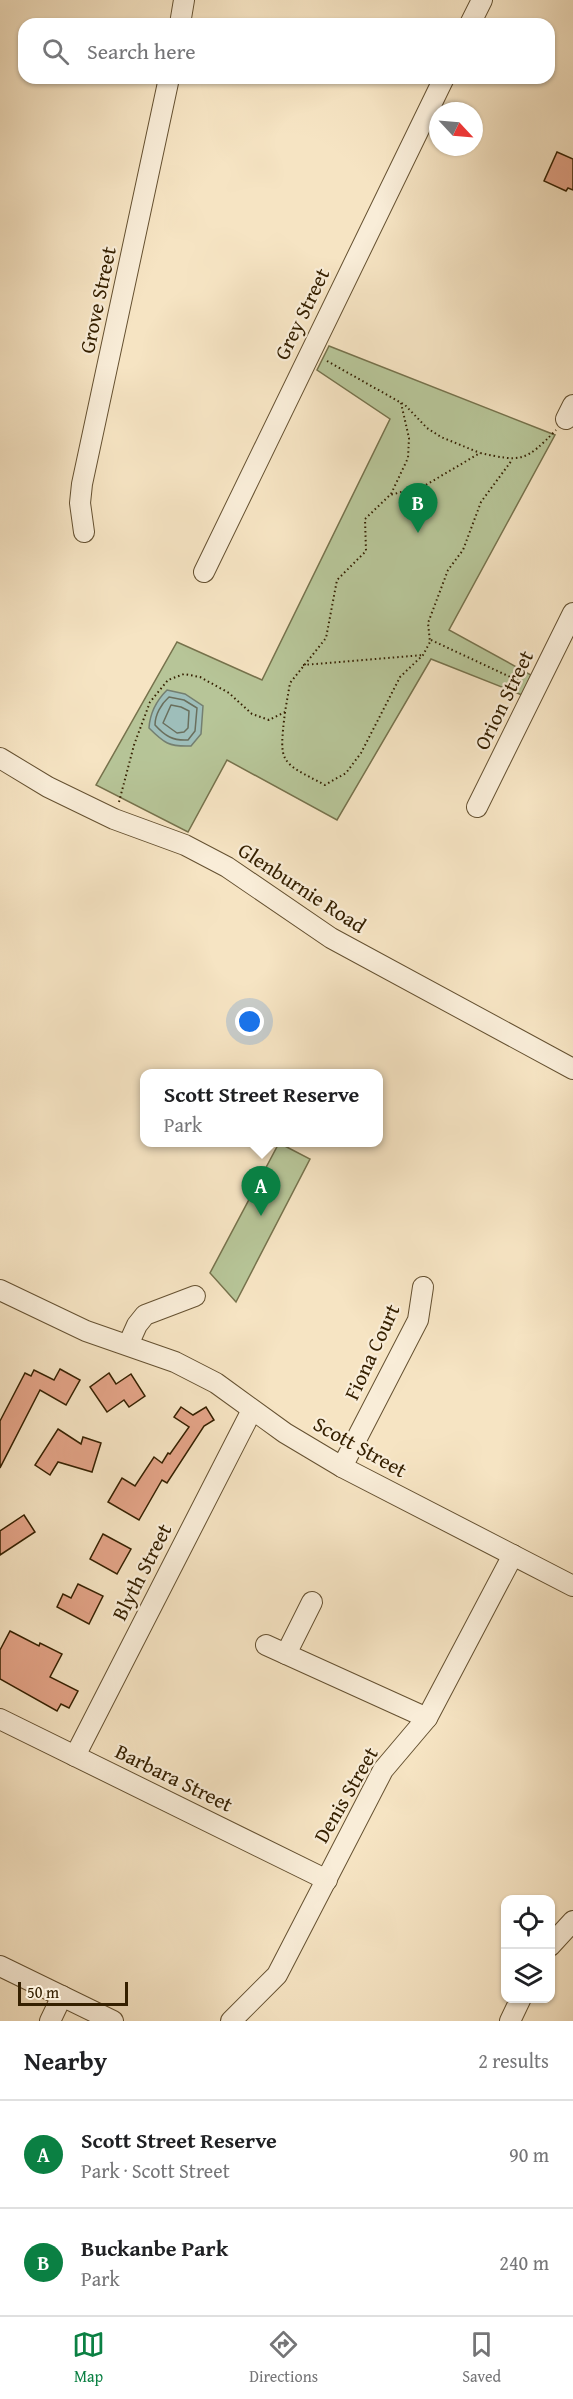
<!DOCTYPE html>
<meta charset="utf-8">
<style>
:root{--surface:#fff;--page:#f6f6f6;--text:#202124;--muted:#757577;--line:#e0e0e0;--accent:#0b8043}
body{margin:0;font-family:"Gentium Book Plus",serif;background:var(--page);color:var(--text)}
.controls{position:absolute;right:18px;bottom:18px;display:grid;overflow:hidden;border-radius:12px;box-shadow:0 2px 4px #0004}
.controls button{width:54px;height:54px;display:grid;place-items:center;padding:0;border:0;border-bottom:2px solid var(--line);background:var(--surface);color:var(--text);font:30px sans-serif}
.compass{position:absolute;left:429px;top:102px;width:54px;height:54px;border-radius:50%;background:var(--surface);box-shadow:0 2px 4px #0004;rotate:116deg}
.scale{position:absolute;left:18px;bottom:15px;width:110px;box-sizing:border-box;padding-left:6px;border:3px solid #352000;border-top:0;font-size:16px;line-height:21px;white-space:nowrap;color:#352000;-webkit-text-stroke:4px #f9edd8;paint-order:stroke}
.you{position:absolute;left:250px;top:1022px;width:21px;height:21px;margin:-15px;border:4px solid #fff;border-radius:50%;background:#1a73e8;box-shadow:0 0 0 9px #1a73e833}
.badge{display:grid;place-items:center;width:39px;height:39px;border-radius:50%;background:var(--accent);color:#fff;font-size:20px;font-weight:700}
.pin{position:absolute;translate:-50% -50px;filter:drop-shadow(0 2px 3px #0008)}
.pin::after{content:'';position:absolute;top:32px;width:21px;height:18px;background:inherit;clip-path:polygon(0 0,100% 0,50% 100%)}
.popup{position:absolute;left:140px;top:1069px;width:243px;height:78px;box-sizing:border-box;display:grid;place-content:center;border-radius:12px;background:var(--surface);filter:drop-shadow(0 2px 4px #0005);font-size:20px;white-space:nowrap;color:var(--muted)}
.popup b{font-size:22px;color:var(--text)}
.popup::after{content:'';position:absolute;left:50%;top:100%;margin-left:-12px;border:12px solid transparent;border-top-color:var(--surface)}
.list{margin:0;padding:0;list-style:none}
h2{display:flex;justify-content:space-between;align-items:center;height:78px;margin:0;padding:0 24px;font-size:26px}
h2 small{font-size:20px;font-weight:400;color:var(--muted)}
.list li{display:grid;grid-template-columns:39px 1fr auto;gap:18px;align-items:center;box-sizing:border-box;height:108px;padding:0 24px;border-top:2px solid var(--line)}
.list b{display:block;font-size:22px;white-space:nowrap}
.list p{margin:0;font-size:20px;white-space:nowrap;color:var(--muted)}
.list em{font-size:20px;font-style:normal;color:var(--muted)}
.icon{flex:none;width:33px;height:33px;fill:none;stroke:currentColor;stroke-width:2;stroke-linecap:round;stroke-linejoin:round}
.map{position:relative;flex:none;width:573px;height:2021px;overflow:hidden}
.search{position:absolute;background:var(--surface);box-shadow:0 2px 4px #0004;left:18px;right:18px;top:18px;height:66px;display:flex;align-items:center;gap:15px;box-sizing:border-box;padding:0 21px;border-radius:18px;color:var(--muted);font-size:22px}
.sheet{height:294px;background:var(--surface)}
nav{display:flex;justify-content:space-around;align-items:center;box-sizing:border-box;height:84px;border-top:2px solid var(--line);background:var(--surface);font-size:16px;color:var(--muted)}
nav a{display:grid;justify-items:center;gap:3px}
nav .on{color:var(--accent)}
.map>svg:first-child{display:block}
.green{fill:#b7c598;stroke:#76724c;stroke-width:1.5}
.water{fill:#9ebeba;stroke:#747f70;stroke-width:1.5}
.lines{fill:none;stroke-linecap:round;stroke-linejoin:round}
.shore{stroke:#6a6f5d;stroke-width:1.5}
.building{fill:#e4a488;stroke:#352000;stroke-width:1.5}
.minor-casing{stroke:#655131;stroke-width:22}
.path{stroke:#352000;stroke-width:2;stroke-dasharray:1.5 3;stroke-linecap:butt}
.minor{stroke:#f9edd8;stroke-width:20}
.labels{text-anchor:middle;stroke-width:4.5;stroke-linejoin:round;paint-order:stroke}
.street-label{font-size:21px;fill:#352000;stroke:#f9edd8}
</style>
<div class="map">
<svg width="573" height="2021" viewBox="0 0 573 2021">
<rect width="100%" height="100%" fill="#f6e4c3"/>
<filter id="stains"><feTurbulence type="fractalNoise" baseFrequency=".00333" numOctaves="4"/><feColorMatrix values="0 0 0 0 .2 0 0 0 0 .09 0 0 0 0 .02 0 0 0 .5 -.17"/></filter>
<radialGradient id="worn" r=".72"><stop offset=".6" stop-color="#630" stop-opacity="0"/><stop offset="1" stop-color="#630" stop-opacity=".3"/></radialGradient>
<g class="green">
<path d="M329 346 555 435 449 630 531 675 522 695 431 659 337 820 227 760 188 832 96 785 177 642 262 680 390 419 317 370Z"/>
<path d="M279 1143 310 1159 236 1302 210 1273Z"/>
</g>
<path class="water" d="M167 690 185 694 203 706 201 734 191 746C169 747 164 743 149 728 150 712 156 701 167 690Z"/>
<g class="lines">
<g class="shore">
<path d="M169 697 184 700 197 708 195 731 188 740C173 741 165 736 155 725 155 715 161 704 169 697Z"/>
<path d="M171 705 181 707 189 711 188 728 184 732 177 733 163 723Z"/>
</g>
</g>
<g class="building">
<path d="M557 152 573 159V190L568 188 566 191 544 181Z"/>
<path d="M60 1369 80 1380 66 1405 40 1390 0 1468V1421L25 1373 31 1376 34 1370 54 1380Z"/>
<path d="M109 1373 116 1384 131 1374 145 1396 129 1407 124 1400 107 1412 90 1387Z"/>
<path d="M181 1407 193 1415 206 1407 214 1420 204 1426 167 1483 162 1480 139 1520 108 1502 122 1478 135 1486 154 1457 162 1463 168 1453 170 1454 189 1427 174 1417Z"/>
<path d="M58 1429 81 1444 83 1437 101 1443 92 1472 58 1462 50 1475 35 1465Z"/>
<path d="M24 1515 35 1532 0 1555V1531Z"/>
<path d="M103 1534 131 1549 117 1574 90 1559Z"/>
<path d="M78 1584 103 1596 89 1624 57 1607 63 1594 71 1598Z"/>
<path d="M10 1631 39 1646 40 1643 62 1654 50 1677 78 1691 69 1708 61 1704 57 1711 0 1679V1650Z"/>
</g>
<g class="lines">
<g class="minor-casing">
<g id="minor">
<path d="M180 24 184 0"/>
<path d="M470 24 482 0"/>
<path d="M566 419 573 405"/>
<path d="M84 532 80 503 82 484 169 78"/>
<path d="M204 572 444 78"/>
<path d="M0 758 48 787 114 819 185 845 227 867 331 938 573 1069"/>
<path d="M477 807 573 613"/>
<path d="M0 1290 86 1331 175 1362 216 1383 285 1433 342 1467 573 1586"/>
<path d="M128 1345 137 1325 145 1315 195 1296"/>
<path d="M342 1467 418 1320 423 1287"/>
<path d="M266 1645 427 1718"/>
<path d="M286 1654 312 1602"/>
<path d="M0 1719 327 1880"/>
<path d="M75 1756 252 1410"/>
<path d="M550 1946 573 1921"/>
<path d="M0 1966 113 2021"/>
<path d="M50 2021 62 1996"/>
<path d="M231 2021 277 1975 383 1770 427 1718 513 1555"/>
<path d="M510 2021 521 1998"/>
</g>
</g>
<g class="path">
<path d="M327 361 405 405 427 428 441 437 480 453"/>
<path d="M391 494 408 458 409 438 401 403"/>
<path d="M431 640 521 682"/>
<path d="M303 665 423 655"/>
<path d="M285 712C279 764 279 761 325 785L346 773 361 753 400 677 423 655 430 642 428 623 448 570 463 550 481 502 512 460"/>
<path d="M119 802 134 745 150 702 168 680 184 674 200 677 229 693 252 714 269 720 285 712 290 683 326 638 337 580 366 551 365 519 390 495 424 486 480 453C522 462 525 462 556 430"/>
</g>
<use href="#minor" class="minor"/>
</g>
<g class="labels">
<g class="street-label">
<text transform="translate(98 300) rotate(-78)" y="7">Grove Street</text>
<text transform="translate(302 314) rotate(-64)" y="7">Grey Street</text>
<text transform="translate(504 700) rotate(-64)" y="7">Orion Street</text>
<text transform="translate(302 888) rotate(33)" y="7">Glenburnie Road</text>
<text transform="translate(372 1352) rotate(-65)" y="7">Fiona Court</text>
<text transform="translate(360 1447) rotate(29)" y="7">Scott Street</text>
<text transform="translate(142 1572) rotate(-63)" y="7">Blyth Street</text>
<text transform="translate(174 1778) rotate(26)" y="7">Barbara Street</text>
<text transform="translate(346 1795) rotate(-60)" y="7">Denis Street</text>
</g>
</g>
<rect width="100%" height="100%" filter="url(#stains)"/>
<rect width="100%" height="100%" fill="url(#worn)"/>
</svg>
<div class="controls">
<button><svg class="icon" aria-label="locate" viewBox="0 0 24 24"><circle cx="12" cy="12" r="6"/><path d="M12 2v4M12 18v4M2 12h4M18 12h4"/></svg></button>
<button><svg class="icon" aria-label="layers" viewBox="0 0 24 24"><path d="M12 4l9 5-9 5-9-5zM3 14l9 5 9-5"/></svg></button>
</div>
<svg class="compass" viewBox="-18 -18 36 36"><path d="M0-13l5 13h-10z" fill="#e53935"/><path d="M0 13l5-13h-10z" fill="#757577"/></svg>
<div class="scale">50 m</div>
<div class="you"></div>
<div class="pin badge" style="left:261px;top:1216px">A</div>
<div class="popup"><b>Scott Street Reserve</b>Park</div>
<div class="pin badge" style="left:418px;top:533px">B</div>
<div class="search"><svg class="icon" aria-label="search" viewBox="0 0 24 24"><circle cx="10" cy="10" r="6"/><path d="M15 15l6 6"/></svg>Search here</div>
</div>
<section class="sheet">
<h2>Nearby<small>2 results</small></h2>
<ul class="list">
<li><span class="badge">A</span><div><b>Scott Street Reserve</b><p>Park · Scott Street</p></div><em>90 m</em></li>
<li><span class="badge">B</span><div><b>Buckanbe Park</b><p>Park</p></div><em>240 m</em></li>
</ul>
</section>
<nav>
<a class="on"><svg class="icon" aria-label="map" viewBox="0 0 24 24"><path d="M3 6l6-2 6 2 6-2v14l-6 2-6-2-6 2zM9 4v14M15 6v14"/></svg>Map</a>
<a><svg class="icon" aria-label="directions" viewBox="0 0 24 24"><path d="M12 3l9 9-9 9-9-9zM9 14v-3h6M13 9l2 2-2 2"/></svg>Directions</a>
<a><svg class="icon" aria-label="saved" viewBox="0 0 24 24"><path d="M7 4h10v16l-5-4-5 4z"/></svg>Saved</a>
</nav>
